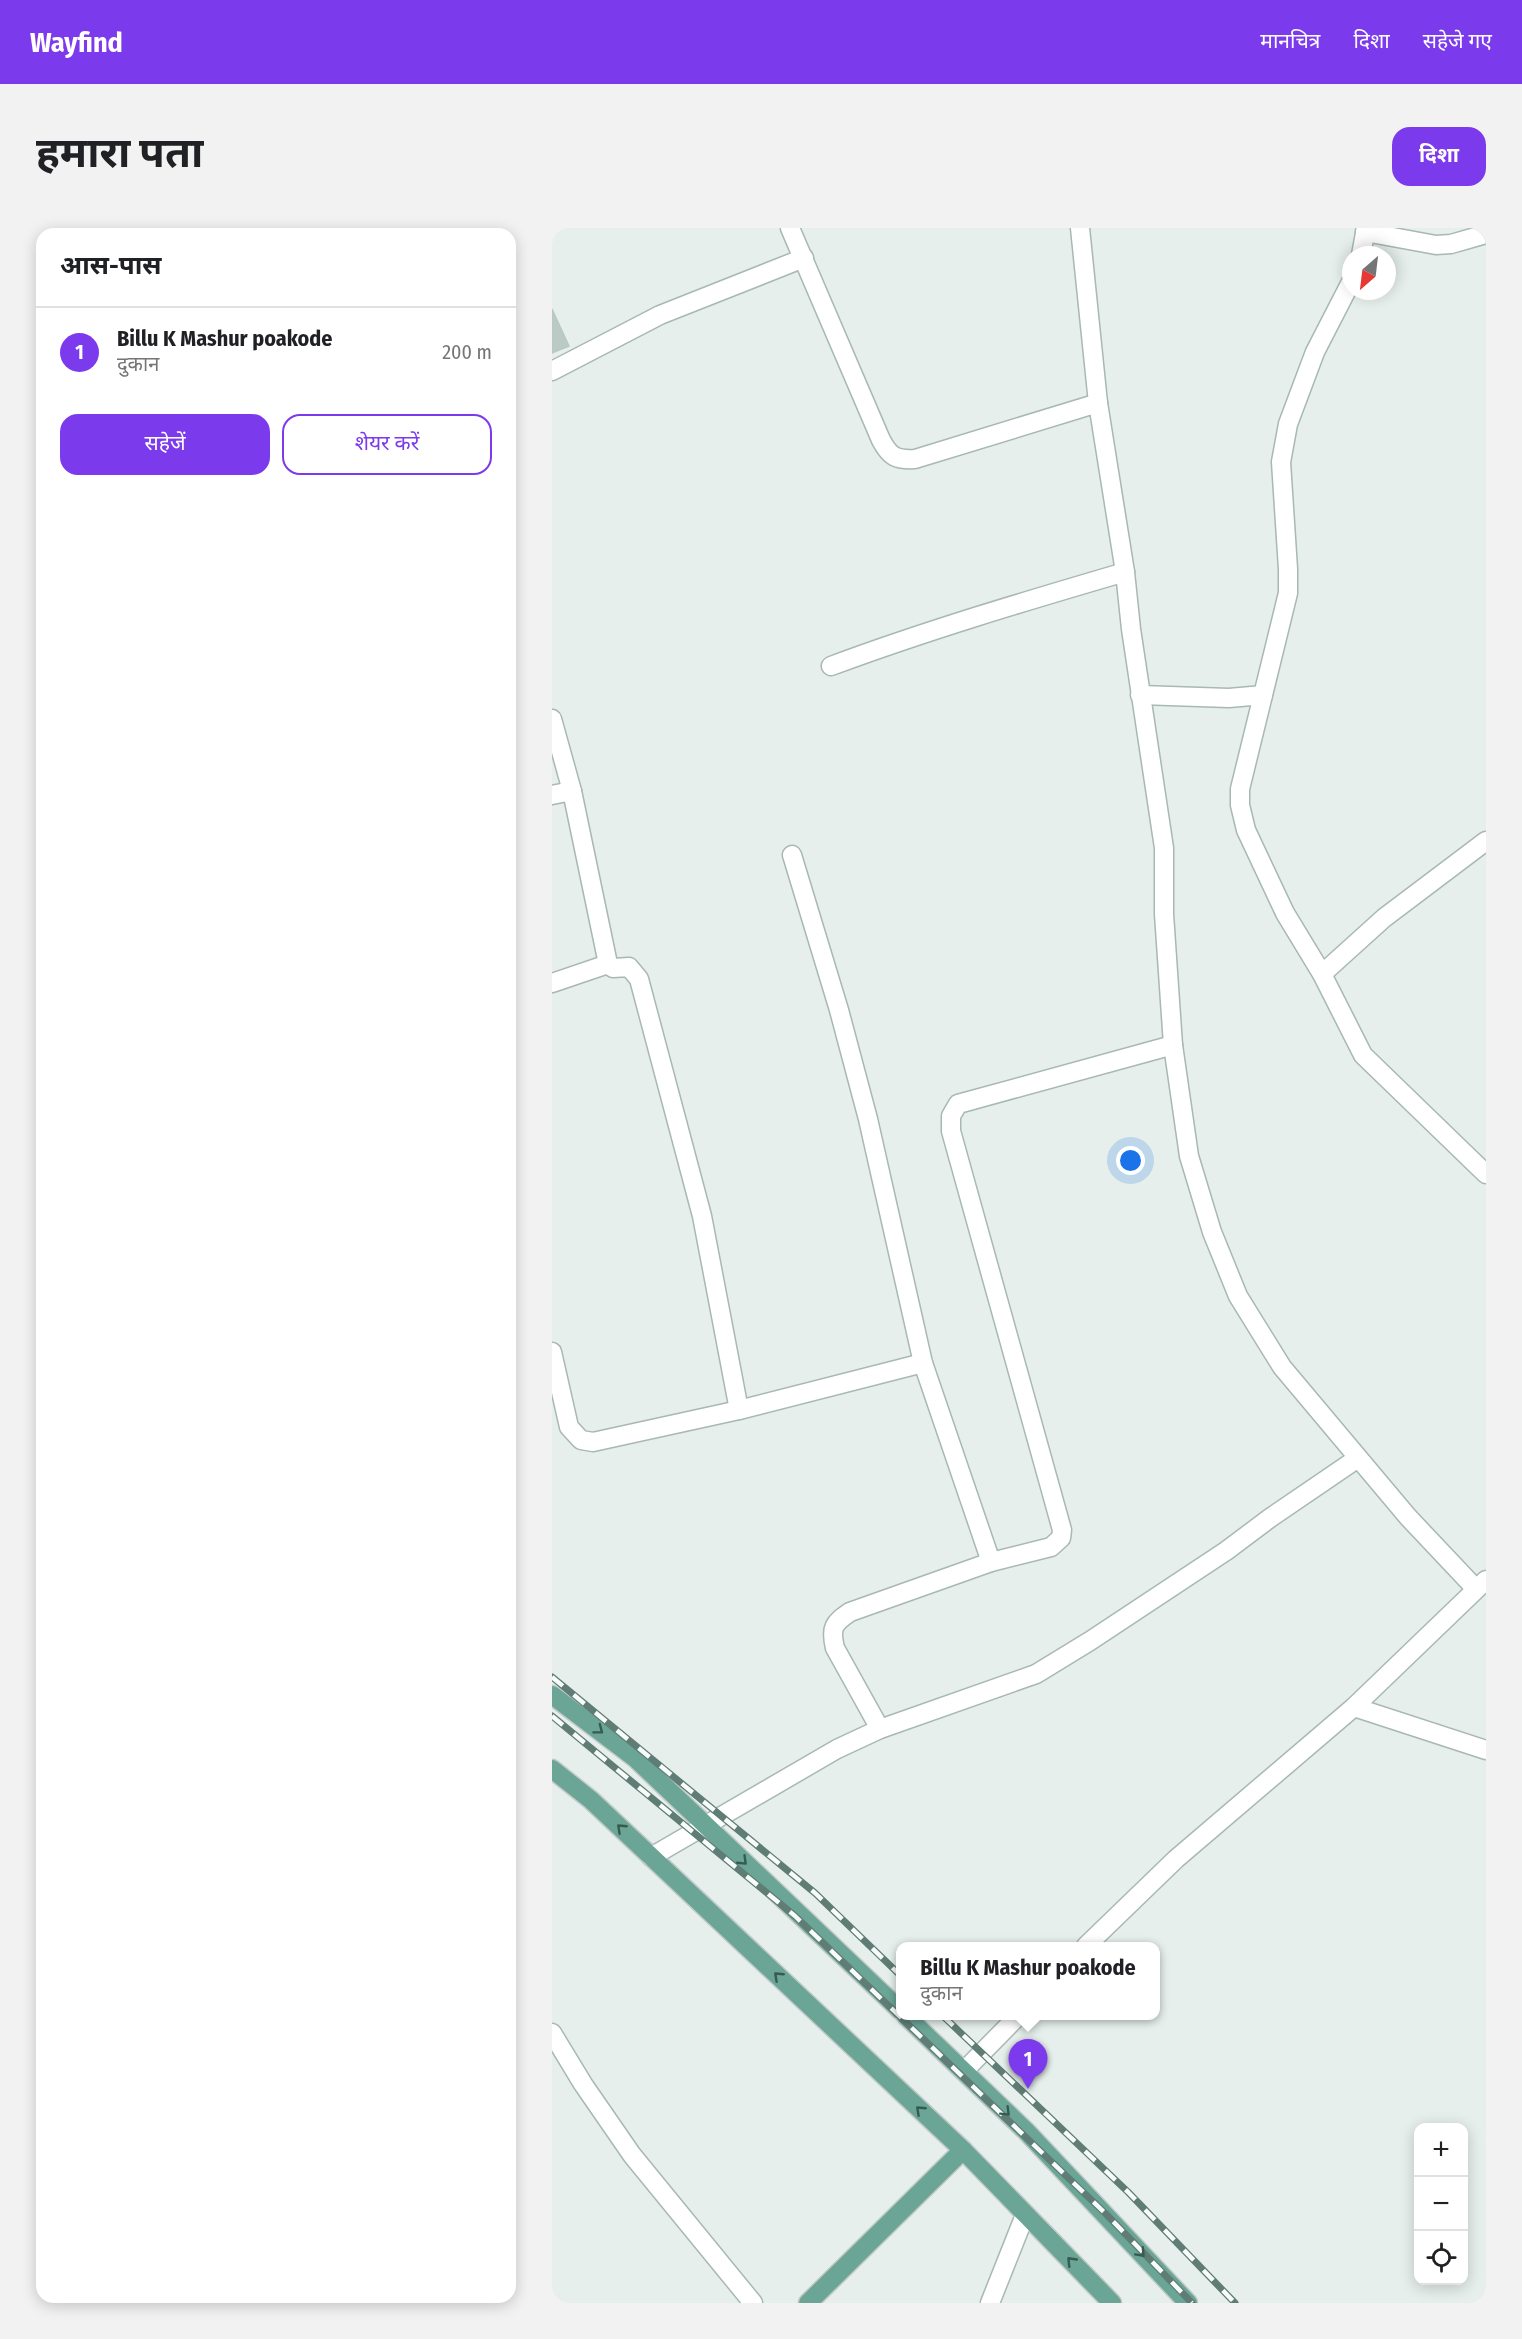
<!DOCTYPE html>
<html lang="hi">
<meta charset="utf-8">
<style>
:root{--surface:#fff;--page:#f2f2f2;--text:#202124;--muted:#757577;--line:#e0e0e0;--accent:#7c3aed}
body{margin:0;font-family:"Fira Sans Condensed","Noto Sans Devanagari",sans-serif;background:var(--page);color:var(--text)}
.controls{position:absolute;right:18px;bottom:18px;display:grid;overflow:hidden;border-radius:12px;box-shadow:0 3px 15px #0003}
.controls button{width:54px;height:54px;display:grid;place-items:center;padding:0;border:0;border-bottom:2px solid var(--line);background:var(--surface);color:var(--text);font:30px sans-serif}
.compass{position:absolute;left:790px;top:18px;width:54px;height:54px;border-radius:50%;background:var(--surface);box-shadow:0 3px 15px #0003;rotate:208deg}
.you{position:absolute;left:579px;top:933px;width:21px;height:21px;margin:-15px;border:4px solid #fff;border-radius:50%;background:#1a73e8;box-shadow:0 0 0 9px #1a73e833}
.badge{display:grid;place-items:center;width:39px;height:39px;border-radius:50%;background:var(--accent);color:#fff;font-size:20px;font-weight:700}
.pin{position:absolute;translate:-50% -50px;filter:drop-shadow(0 2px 3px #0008)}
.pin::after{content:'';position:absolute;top:32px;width:21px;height:18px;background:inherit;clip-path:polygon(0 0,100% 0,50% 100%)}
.popup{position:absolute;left:344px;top:1714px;width:264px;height:78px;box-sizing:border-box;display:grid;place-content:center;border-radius:12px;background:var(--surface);filter:drop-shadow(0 2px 4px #0005);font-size:20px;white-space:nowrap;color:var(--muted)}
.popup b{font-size:22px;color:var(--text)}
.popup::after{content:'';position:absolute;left:50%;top:100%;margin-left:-12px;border:12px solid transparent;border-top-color:var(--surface)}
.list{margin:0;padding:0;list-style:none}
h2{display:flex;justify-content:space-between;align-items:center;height:78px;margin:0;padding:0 24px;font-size:26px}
h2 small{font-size:20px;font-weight:400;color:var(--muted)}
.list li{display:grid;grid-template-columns:39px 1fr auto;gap:18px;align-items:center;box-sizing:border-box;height:90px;padding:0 24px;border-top:2px solid var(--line)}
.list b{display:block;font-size:22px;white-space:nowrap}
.list p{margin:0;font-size:20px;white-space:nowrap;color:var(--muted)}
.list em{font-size:20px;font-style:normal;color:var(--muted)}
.actions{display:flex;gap:12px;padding:18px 24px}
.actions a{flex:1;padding:14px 0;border:2px solid var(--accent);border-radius:18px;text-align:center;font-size:21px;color:var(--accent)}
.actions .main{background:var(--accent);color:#fff}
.icon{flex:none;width:33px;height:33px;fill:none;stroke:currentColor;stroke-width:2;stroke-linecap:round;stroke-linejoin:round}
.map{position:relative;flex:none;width:934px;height:2075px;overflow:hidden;border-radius:18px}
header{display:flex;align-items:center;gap:36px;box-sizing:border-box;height:84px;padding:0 30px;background:var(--accent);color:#fff}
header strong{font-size:28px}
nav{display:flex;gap:33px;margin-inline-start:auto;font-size:21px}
.intro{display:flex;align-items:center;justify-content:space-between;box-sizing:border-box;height:144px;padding:0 36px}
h1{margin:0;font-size:42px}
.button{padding:15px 27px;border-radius:18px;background:var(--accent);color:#fff;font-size:21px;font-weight:700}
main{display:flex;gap:36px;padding:0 36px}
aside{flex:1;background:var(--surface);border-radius:18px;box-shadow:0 3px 15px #0003}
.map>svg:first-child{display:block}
.building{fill:#bbcac4;stroke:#b8c9c2;stroke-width:1.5}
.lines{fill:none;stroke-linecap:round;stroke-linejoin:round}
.minor-casing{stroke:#a8b8b2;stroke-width:21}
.major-casing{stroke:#c2cac8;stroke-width:21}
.minor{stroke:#fff;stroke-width:18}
.major{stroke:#6aa596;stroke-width:18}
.rail-casing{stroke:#5f7d75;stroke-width:7}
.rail{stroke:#f7fbf9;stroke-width:4.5;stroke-dasharray:14;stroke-linecap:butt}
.oneway{stroke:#365b51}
</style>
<header>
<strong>Wayfind</strong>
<nav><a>मानचित्र</a><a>दिशा</a><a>सहेजे गए</a></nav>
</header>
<div class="intro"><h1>हमारा पता</h1><a class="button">दिशा</a></div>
<main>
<aside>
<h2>आस-पास<small></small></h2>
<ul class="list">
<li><span class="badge">1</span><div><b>Billu K Mashur poakode</b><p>दुकान</p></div><em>200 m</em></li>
</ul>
<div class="actions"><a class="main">सहेजें</a><a>शेयर करें</a></div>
</aside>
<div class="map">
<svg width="934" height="2075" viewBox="0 0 934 2075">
<rect width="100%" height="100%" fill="#e6efeb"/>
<path class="building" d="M0 81 17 118 0 125Z"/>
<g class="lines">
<g class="minor-casing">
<g id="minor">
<path d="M238 0 329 212C338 229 344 232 363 231L546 175"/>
<path d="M528 0 546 175 573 344 579 401 612 620V686L621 817 637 928 660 1004 686 1068 730 1139 856 1289 924 1361"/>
<path d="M813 4 884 17 899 16 934 6"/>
<path d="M809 27 814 0"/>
<path d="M799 54 763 124 736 196 729 234 736 341V365L688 561V577L694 602 733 685 770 746 811 827 934 946"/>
<path d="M0 143 108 87 252 30"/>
<path d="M279 438C376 402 474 373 573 344"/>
<path d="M588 467 677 470 711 467"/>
<path d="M0 491 20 563 56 736 61 740 77 739 87 751 150 988 187 1182"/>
<path d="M0 567 20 563"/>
<path d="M240 627 287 782 316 891 371 1135 439 1334"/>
<path d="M770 746 832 690 934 613"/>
<path d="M0 755 56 736"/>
<path d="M0 1124 17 1199 29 1212 41 1214 187 1182 371 1135"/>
<path d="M802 1479 934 1522"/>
<path d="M328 1501 283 1420C278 1399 282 1395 298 1384L439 1334 499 1319 509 1310 510 1302 399 903V888L406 876 621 817"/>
<path d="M99 1629 285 1521 328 1501 484 1446 538 1413 674 1323 718 1290 806 1230"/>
<path d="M534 1718 624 1631 802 1479 934 1352"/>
<path d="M0 1805 31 1856 80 1927 201 2075"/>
<path d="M412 1843 466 1788"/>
<path d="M438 2075 473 1987"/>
</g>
</g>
<g class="major-casing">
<g id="major">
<path d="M0 1467 83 1530 348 1782"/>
<path d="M0 1541 39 1572 411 1922 560 2075"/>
<path d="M354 1788 474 1903 636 2075"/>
<path d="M256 2075 411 1922"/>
</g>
</g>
<use href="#minor" class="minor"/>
<use href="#major" class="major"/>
<g class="rail-casing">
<g id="rail">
<path d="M0 1449 263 1665 348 1747"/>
<path d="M0 1488 243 1688 554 1986 640 2075"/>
<path d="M391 1788 576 1964 683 2075"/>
</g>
</g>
<use href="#rail" class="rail"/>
</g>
<defs><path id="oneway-chevron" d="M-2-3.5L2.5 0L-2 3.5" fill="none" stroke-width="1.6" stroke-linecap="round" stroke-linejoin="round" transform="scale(1.5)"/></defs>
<g class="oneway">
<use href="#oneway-chevron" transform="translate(47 1502) rotate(37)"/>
<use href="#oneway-chevron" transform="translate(69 1600) rotate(-137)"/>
<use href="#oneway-chevron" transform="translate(191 1633) rotate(44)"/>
<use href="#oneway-chevron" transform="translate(226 1748) rotate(-137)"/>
<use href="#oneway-chevron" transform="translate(368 1882) rotate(-137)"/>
<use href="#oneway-chevron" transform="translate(454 1884) rotate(45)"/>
<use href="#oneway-chevron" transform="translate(589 2025) rotate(47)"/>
<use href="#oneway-chevron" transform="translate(519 2033) rotate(-134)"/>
</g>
</svg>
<div class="controls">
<button>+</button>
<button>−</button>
<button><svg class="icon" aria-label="locate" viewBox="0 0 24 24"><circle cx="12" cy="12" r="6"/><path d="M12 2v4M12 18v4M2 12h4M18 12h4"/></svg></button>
</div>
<svg class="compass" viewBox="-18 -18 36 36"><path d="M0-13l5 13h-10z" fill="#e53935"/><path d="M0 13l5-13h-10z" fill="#757577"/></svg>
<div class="you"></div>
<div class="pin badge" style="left:476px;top:1861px">1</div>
<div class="popup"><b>Billu K Mashur poakode</b>दुकान</div>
</div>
</main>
